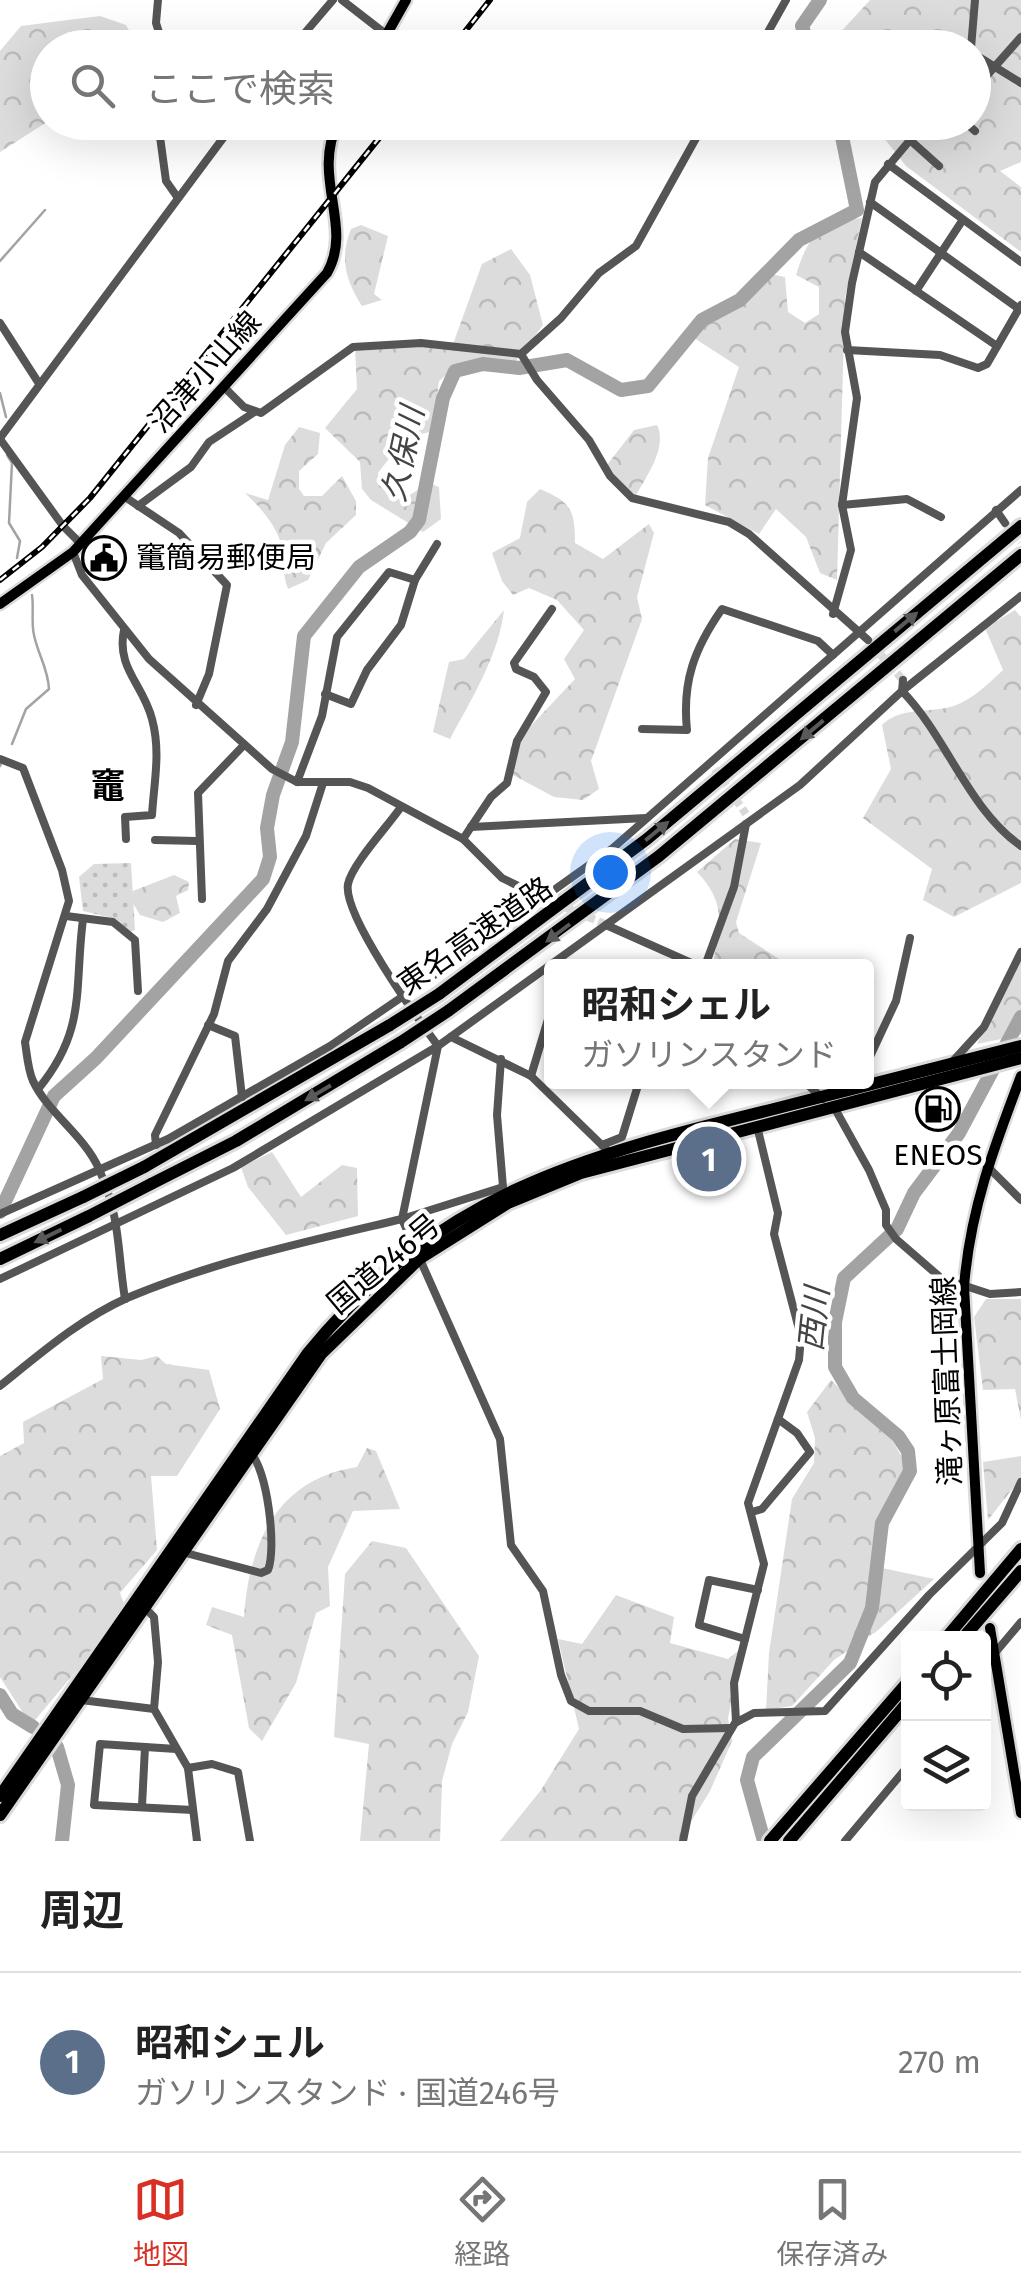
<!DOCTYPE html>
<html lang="ja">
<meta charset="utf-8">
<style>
:root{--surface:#fff;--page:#f2f2f2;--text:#222;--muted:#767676;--line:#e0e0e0;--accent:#d93025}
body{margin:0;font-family:"Fira Sans","Noto Sans JP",sans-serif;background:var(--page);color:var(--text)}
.controls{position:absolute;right:30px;bottom:30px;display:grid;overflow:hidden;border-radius:10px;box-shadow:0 10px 40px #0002}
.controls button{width:90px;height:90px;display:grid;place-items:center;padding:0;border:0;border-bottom:2px solid var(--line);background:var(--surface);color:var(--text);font:50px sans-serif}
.you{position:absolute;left:610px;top:872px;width:35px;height:35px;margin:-25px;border:8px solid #fff;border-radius:50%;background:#1a73e8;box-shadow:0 0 0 15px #1a73e833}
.badge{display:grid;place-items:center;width:65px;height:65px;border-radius:50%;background:var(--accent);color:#fff;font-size:32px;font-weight:700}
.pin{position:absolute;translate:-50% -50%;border:5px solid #fff;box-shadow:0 2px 10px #0006}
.popup{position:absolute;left:544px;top:959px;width:330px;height:130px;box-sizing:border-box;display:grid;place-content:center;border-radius:10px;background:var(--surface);filter:drop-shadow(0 2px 8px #0005);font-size:32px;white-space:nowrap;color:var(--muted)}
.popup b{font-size:38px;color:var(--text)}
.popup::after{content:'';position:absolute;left:50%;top:100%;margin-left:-20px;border:20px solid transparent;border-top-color:var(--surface)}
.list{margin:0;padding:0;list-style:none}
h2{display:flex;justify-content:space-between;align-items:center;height:130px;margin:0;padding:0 40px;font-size:42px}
h2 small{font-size:32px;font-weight:400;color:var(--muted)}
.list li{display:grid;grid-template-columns:65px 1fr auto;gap:30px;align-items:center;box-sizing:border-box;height:180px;padding:0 40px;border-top:2px solid var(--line)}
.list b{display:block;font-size:38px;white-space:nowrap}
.list p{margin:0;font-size:32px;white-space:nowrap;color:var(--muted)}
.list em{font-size:32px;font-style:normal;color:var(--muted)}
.icon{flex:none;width:55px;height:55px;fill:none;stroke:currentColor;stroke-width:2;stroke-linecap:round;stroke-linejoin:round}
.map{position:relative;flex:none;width:1021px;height:1841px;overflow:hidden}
.search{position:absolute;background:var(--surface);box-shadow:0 10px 40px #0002;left:30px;right:30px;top:30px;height:110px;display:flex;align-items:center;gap:25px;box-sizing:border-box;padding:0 35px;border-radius:55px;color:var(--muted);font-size:38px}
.sheet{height:310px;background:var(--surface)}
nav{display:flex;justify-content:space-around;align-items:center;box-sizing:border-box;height:140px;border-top:2px solid var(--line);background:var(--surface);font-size:28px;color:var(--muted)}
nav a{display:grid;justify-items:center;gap:5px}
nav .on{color:var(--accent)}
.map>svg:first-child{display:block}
.grass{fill:url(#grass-dots)}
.forest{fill:url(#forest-crowns)}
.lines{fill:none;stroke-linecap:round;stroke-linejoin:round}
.stream{stroke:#a3a3a3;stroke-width:2.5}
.river{stroke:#a3a3a3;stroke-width:14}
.minor-tunnel{stroke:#d9d9d9;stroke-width:8;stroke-dasharray:8 4;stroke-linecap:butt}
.major-casing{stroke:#dbdbdb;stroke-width:15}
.highway-casing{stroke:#dbdbdb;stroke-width:18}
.minor{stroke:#555;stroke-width:8}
.major{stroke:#000;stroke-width:10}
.highway{stroke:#000;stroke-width:12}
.rail-casing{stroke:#000;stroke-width:6}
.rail{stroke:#fff;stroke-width:2.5;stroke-dasharray:8;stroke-linecap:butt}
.highway-bridge-casing{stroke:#dbdbdb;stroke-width:18;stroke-linecap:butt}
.highway-bridge{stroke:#000;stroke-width:12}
.oneway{fill:#595959}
.labels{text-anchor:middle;stroke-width:9;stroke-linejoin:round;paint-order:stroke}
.street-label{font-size:30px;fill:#000;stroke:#fff}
.poi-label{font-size:30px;fill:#000;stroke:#fff;text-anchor:start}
.water-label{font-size:32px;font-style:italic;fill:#444;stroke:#fff}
.quarter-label{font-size:35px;font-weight:bold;fill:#000;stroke:#fff}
</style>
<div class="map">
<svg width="1021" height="1841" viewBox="0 0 1021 1841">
<defs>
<pattern id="grass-dots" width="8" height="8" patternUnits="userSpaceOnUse" patternTransform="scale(2.5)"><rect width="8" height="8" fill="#dcdcdc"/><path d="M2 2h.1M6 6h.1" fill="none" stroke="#bbb" stroke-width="1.8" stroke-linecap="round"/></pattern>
<pattern id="forest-crowns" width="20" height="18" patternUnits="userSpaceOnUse" patternTransform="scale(2.5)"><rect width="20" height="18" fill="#dcdcdc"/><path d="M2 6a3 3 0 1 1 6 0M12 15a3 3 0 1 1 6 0" fill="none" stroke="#bbb"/></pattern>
</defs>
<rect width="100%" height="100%" fill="#fff"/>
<path class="grass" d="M131 863 135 930 130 932 116 919 83 911 79 877 94 864Z"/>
<g class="forest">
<path d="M870 0H1021V162L1000 171 1021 187V252L906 166 872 123 974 122V48H826Z"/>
<path d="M100 16 126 25 137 44 131 48H48L47 122 0 152V51L21 26Z"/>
<path d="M862 218 845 298 837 580 820 573 806 537 776 509 759 534 705 505 708 458 739 367 694 338 696 327 770 274 785 277 788 312 805 323 819 314V287L796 275C808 235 821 222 862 218Z"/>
<path d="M361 225 388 236 374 294 382 300 362 306C346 281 339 258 351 229Z"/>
<path d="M511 249 530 275 543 325 515 362 455 368 439 381 433 431 404 439 378 473 379 483 408 496 429 483 439 487 441 519 423 532 371 500 362 489 360 462 325 428 357 389 355 347H452L482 264Z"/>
<path d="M657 425C668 447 646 477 635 497L620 489 607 465 634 430Z"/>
<path d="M299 427 320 433 318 454 299 471V489L304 496H322L342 476 356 501V515L326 543 308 580 288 589C282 572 284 565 282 548 279 528 259 506 245 493L268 500 285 445Z"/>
<path d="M540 489C571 502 575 510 575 543L603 559 649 524 654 533 637 597 642 619 591 761 599 789 583 800 554 797 513 775 510 748 575 679 564 659 584 630 557 600 529 588 513 595 502 581 492 553 520 538 527 502Z"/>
<path d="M504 610C499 655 471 700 450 739L433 732 449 662 464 659Z"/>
<path d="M1015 610 1021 617V883L954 917 923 900 932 869 863 818 891 769 882 725C900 707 927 713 950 707 970 702 988 684 1003 670L985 628Z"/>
<path d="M735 839 761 843 736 922 739 933 790 966H713C719 924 728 905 697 872Z"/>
<path d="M174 875 189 882 188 890 176 896 180 913 163 922 140 915 131 900 133 891Z"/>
<path d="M1021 948V1035L977 1044Z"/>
<path d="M272 1152 301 1197 342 1165 357 1168 358 1216 286 1235 248 1187 241 1167Z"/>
<path d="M986 1299H1021V1420L1015 1389 983 1390 974 1317Z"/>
<path d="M101 1356 141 1360 157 1356 166 1364 209 1370 220 1409 177 1476H151L157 1550 120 1593 124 1604 91 1653 31 1725 0 1677V1456L24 1443 23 1422 103 1379Z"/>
<path d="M831 1380 892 1440 910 1471 882 1523V1568L934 1579 877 1631 834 1660 792 1706 766 1710 769 1653 792 1499 814 1463 815 1438 807 1412Z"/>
<path d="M367 1448 376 1451 400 1509 353 1511 328 1567 330 1606 316 1613 296 1683 262 1741 249 1728 232 1635 206 1625 212 1607 244 1617C249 1543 277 1479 357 1467Z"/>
<path d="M1021 1456V1478L988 1520 983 1462Z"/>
<path d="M372 1541 406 1548 479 1656 468 1712 452 1744 442 1781 440 1841H360L369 1744 334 1737 345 1574Z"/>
<path d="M616 1595 674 1617 670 1643 728 1659 743 1647 728 1718 732 1741 710 1791 679 1841H500L541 1790 579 1729 558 1639 582 1644Z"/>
</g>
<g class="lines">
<g class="stream">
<path d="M0 261 45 210"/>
<path d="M0 393 6 417"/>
<path d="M7 455 12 463 9 523 20 541 17 558"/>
<path d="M12 744 26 709 49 689C48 668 38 655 34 635 31 622 34 608 32 595"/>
<path d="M0 766 1 764"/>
</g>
<g class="river">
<path d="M809 48 802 26 820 0"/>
<path d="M0 1212 54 1096 96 1058 263 879 270 857 267 828 273 795 292 742 304 636 359 567 410 532 419 520 443 398 455 371 483 364 519 368 567 360 621 390 648 386 702 320 740 300 799 240 857 210 839 122"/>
<path d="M0 1695 12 1714 33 1727"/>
<path d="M57 1747 68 1785 62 1841"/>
<path d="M764 1841 747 1780 753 1757 850 1663 872 1608 882 1523 910 1471 908 1451 898 1436 853 1398 835 1367V1322L844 1278 897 1229 914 1193 959 1133 1021 1017"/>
</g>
<g class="minor-tunnel">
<path d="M1005 523 1021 542"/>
<path d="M873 646 903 680"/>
<path d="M715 769 746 814"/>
<path d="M543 898 605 924"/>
</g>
<g class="major-casing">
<g id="major">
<path d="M379 48 406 0"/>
<path d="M0 604 73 552 327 273C354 226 311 178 338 122"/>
<path d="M980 1573 964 1287C970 1210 994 1147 1021 1076"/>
<path d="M990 1628 1021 1813"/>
</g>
</g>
<g class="highway-casing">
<g id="highway">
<path d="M439 994 647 839 1021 526"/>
<path d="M448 1011 659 856 1021 555"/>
<path d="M144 1167 390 1025"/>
<path d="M151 1184 236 1141 401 1042"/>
<path d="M0 1235 83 1197"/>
<path d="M0 1259 89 1216"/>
<path d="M946 1638 1021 1549"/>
<path d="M963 1638 1021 1571"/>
<path d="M0 1796 308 1353C438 1194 579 1157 770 1110 854 1089 937 1067 1021 1046"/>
<path d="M0 1815 321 1354 419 1259 508 1203 581 1173 1021 1058"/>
<path d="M770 1841 908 1682"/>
<path d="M789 1841 908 1702"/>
</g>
</g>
<g class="minor">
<path d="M158 0 156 23 164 48"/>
<path d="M342 0 387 35"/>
<path d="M292 48 333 0"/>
<path d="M759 48 786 0"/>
<path d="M971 48 975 0"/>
<path d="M974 54 1021 83"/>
<path d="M974 90 1021 37"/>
<path d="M158 122 166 181 178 198"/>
<path d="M965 122 975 131"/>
<path d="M910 140 939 166"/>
<path d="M888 164 1021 262"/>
<path d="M870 202 1019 309"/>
<path d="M859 252 997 346"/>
<path d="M916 291 962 221"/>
<path d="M0 323 38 382"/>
<path d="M847 350 940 355 978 368 987 364 1021 305"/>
<path d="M521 354 537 380 589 440 610 476 632 498 729 522 749 534 868 640"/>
<path d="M225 388 244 407 261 413 353 347 421 343 521 354 561 318 599 273 636 246 705 122"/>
<path d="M0 438 235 122"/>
<path d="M0 439 63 526 81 544"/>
<path d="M125 497 179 533 227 585 209 674 196 705"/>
<path d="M842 505 907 499 941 517"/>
<path d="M138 506 191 467 209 442 253 413"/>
<path d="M996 510 1005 523"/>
<path d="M73 552 82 575 149 659 272 769 297 782H350L368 788 463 839 502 878 543 898"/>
<path d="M833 614 851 550 842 505 857 398 845 332 852 283 875 182 925 122"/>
<path d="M124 630C116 668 143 684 152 719 161 752 154 782 152 815L125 817 126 839"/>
<path d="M903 680 902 691C947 737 968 809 1021 846"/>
<path d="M325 694 351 704 367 670 401 625 415 580 437 544"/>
<path d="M642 729 687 730C682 682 694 649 722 609L818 641 833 655"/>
<path d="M0 759 23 768 62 870 69 901 25 1042C27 1055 28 1070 33 1081 48 1113 84 1135 99 1169 121 1219 117 1249 125 1299"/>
<path d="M297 782 322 716 337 637 389 572 415 580"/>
<path d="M401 807C388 826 352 864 348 884 342 914 418 1019 438 1046L402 1219 503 1187 497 1115 501 1059"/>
<path d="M471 827 646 818"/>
<path d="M463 839 491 797 507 783 517 741 546 692 534 677 516 669 514 663 552 609"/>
<path d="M155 840 197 841"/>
<path d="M202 899 198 793 243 746"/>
<path d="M66 916 113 922 135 940 138 991"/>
<path d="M606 925 698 966"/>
<path d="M705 966 734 887 746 824"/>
<path d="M208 1025 235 1036 242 1097"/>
<path d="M451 1037 531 1076 609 1152"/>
<path d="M953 1061 984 1027 1021 952"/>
<path d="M866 1065 896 1001 910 938"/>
<path d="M531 1076 552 1006"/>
<path d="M805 1082 823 1099"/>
<path d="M39 1088C87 1029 74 989 83 919"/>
<path d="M834 1107 869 1170 886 1210V1225L896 1239 941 1278 990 1294 1021 1292"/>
<path d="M156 1145 155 1135 214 1014 228 961 267 909 306 836 323 783"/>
<path d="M602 1145 622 1137 639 1082"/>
<path d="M986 1165 1021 1200"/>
<path d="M0 1214 168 1139 330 1046 443 969 613 848 1021 490"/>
<path d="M0 1279 233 1168 438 1046 800 785 902 691 1021 596"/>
<path d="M0 1386C40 1354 80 1319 127 1298 215 1261 309 1241 402 1219L500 1439 511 1545 543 1591 561 1675 571 1701 589 1711H640L683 1729 731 1728"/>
<path d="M752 1512 762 1509 810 1452 797 1433 778 1419"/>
<path d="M182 1552 261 1573 268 1570C277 1548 267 1467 250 1453"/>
<path d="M144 1607 154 1617 158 1662 154 1709"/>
<path d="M745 1639 699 1625 709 1580 758 1590"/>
<path d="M984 1666 1021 1622"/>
<path d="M81 1700 154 1709 188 1768 197 1841"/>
<path d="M736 1722 734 1683 764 1564 748 1503 799 1360 801 1337 774 1234 778 1213 757 1126"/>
<path d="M176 1749 100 1744 94 1805 193 1810"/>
<path d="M188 1768 212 1764 238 1772 250 1841"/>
<path d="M142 1806 145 1747"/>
<path d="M683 1841 692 1796 735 1723 754 1713 825 1711 929 1595 1002 1523 1021 1482"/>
<path d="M845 1841 908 1766"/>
</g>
<use href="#major" class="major"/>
<use href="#highway" class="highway"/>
<g class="rail-casing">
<g id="rail">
<path d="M452 48 490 0"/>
<path d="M0 580 42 547 90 498 392 122"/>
</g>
</g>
<use href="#rail" class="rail"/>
<g class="highway-bridge-casing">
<g id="highway-bridge">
<path d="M390 1025 439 994"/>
<path d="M401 1042 448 1011"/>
<path d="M83 1197 144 1167"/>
<path d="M89 1216 151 1184"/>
</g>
</g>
<use href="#highway-bridge" class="highway-bridge"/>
</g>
<defs><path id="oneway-solid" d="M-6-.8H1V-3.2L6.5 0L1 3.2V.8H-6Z" transform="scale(2.5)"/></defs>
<g class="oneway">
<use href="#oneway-solid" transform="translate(906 622) rotate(-40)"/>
<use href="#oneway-solid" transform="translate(812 730) rotate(140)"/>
<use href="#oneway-solid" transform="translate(657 831) rotate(-39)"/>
<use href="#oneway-solid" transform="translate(558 933) rotate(143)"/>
<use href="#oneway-solid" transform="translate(318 1093) rotate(149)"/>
<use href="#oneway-solid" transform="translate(48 1236) rotate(154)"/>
</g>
<defs>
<g id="civic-ring" transform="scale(2.25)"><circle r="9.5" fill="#fff" stroke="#000" stroke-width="1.5"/><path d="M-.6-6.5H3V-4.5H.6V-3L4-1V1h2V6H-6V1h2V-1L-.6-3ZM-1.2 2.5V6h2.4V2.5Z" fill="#000"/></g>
<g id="fuel-ring" transform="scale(2.25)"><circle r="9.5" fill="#fff" stroke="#000" stroke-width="1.5"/><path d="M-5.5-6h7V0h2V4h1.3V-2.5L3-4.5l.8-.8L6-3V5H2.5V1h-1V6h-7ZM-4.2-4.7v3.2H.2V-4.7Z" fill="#000"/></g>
</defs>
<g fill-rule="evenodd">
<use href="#civic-ring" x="104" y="558"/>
<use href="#fuel-ring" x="938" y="1109"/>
</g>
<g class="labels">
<g class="street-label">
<text transform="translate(205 372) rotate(-48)" y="10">沼津小山線</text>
<text transform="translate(475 936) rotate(-35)" y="10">東名高速道路</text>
<text transform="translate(384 1264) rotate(-40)" y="10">国道246号</text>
<text transform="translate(947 1381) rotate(-92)" y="10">滝ヶ原富士岡線</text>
</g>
<g class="poi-label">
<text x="136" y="568">竃簡易郵便局</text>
<text x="938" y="1165" text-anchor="middle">ENEOS</text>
</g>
<g class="water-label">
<text transform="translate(403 454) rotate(-78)" y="11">久保川</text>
<text transform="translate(814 1319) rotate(-84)" y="11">西川</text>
</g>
<g class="quarter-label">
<text x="108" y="798">竈</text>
</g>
</g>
</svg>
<div class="controls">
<button><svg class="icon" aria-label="locate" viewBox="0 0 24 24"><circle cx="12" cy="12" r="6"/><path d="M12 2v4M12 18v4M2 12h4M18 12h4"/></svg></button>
<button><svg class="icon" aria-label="layers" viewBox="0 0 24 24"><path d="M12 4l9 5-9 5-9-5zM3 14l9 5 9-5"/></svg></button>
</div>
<div class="you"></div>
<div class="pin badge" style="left:709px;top:1159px;background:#5c6f8a">1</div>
<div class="popup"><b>昭和シェル</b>ガソリンスタンド</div>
<div class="search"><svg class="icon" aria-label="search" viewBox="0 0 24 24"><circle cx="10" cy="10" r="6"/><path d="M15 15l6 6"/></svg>ここで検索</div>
</div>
<section class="sheet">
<h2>周辺<small></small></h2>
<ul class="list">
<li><span class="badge" style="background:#5c6f8a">1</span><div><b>昭和シェル</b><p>ガソリンスタンド · 国道246号</p></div><em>270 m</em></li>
</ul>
</section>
<nav>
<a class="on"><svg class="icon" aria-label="map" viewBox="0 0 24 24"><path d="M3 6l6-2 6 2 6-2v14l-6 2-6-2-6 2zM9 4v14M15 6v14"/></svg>地図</a>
<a><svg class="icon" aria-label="directions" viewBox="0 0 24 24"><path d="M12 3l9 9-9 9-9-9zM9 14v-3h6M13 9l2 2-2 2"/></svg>経路</a>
<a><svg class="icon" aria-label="saved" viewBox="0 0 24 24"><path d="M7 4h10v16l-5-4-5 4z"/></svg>保存済み</a>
</nav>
